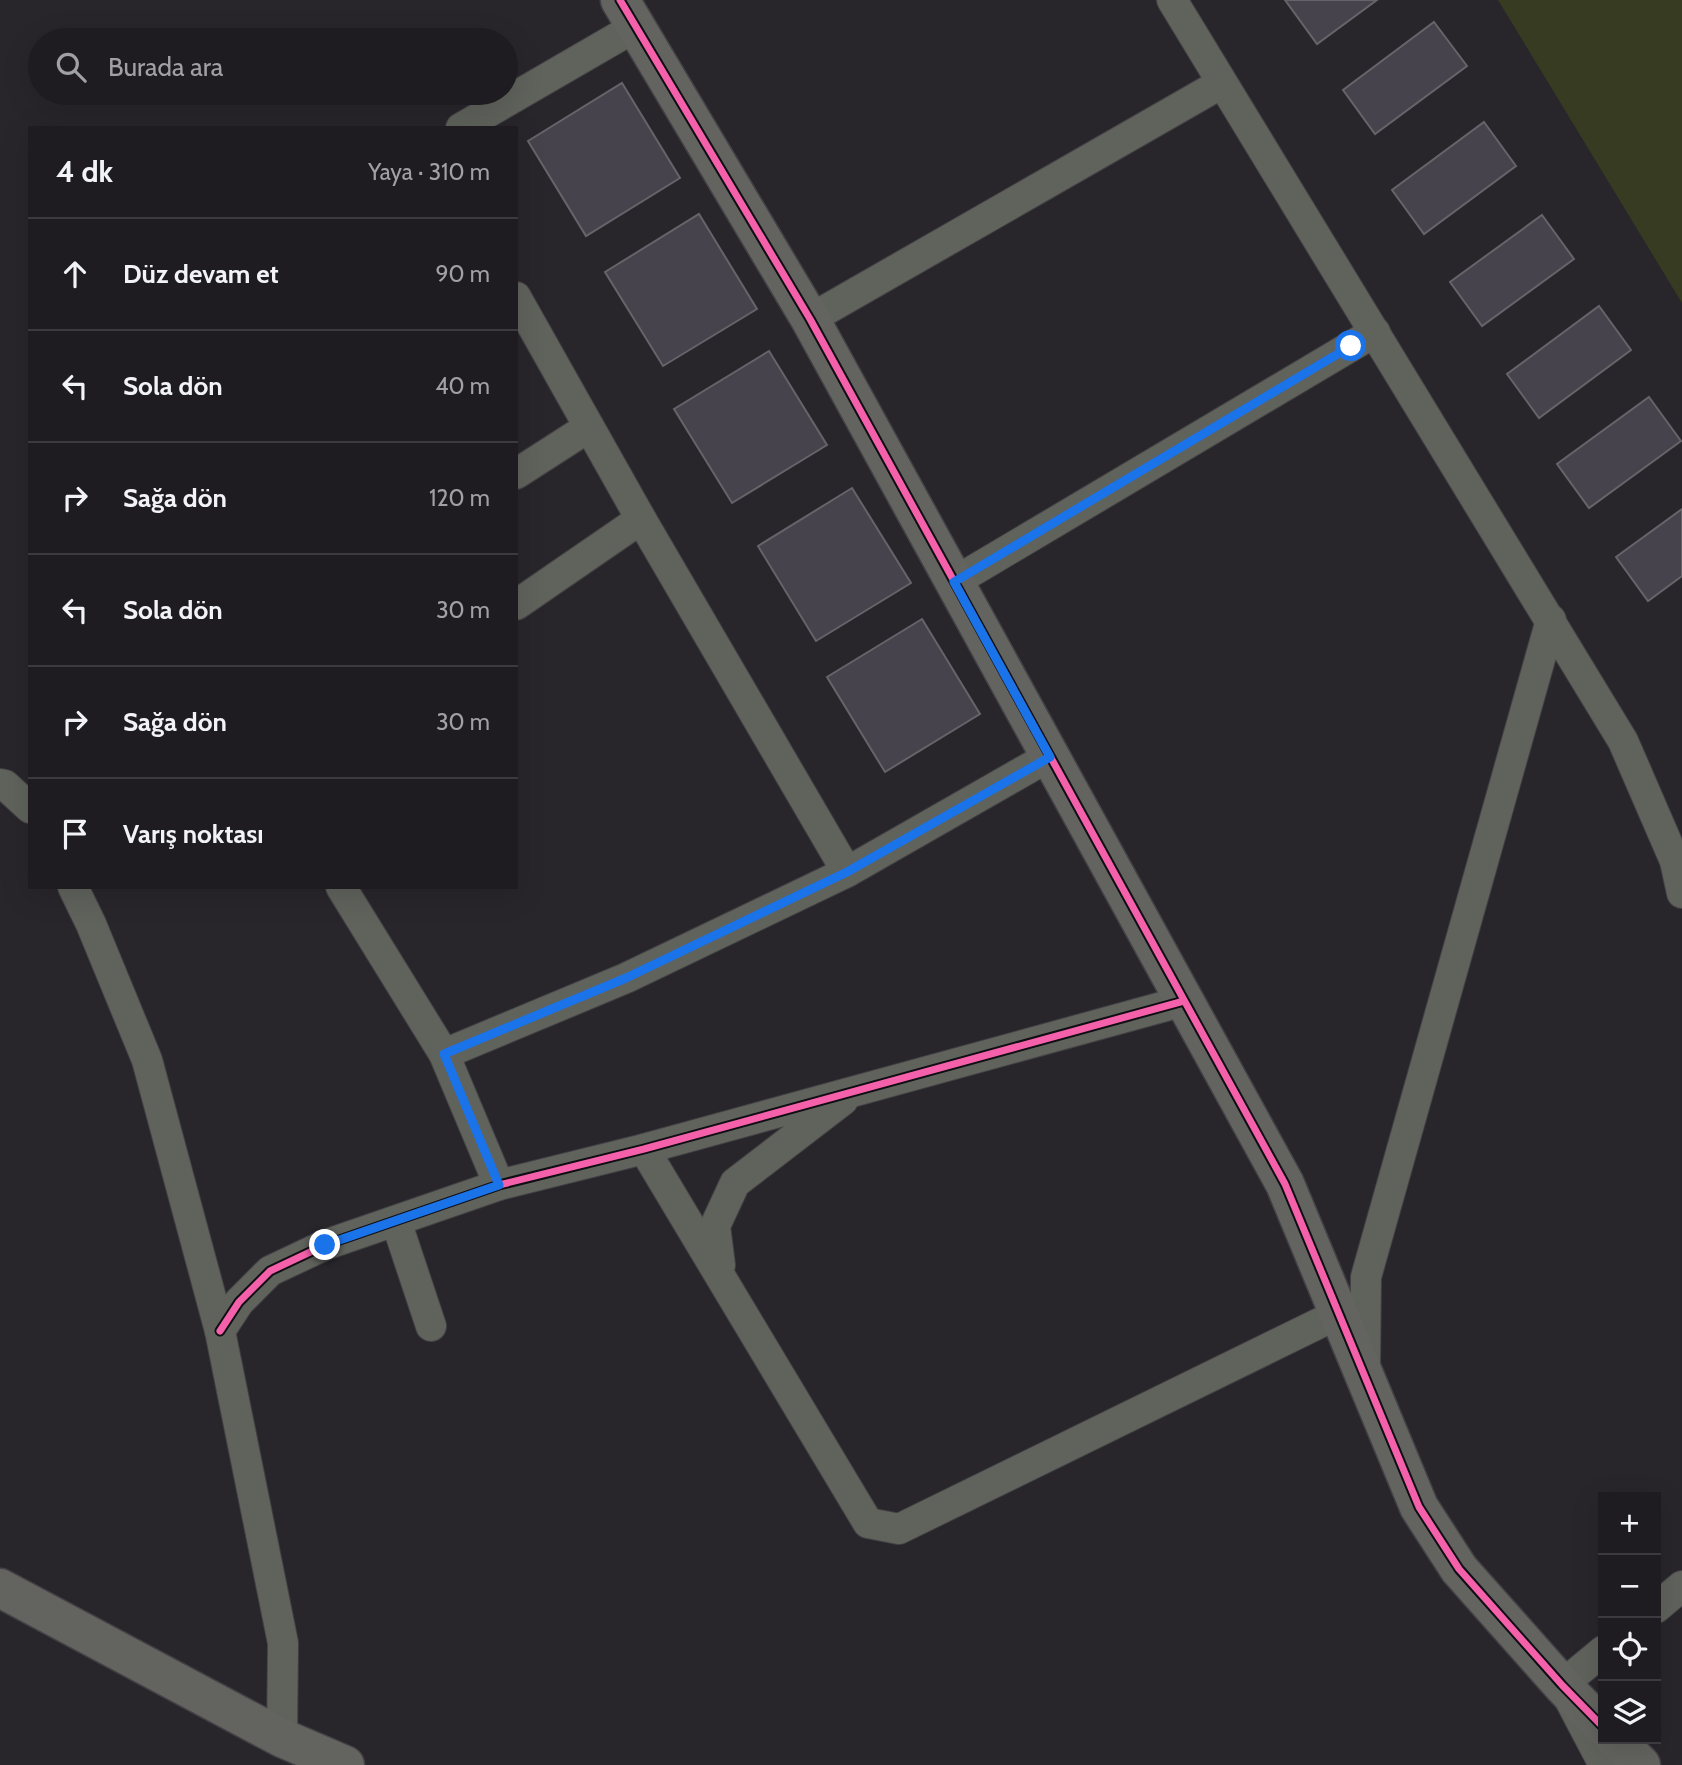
<!DOCTYPE html>
<html lang="tr">
<meta charset="utf-8">
<style>
:root{--surface:#1e1c20;--page:#2b292d;--text:#f1f3f6;--muted:#a1a1a5;--line:#3c3a3e}
body{margin:0;font-family:Cabin,sans-serif;background:var(--page);color:var(--text)}
.controls{position:absolute;right:21px;bottom:21px;display:grid;overflow:hidden;border-radius:0px;box-shadow:0 7px 28px #0002}
.controls button{width:63px;height:63px;display:grid;place-items:center;padding:0;border:0;border-bottom:2px solid var(--line);background:var(--surface);color:var(--text);font:35px sans-serif}
.stop{position:absolute;width:21px;height:21px;margin:-16px;border:5px solid #1a73e8;border-radius:50%;background:#fff}
.stop.end{background:#1a73e8;border-color:#fff;box-shadow:0 2px 7px #0008}
.list{margin:0;padding:0;list-style:none}
h2{display:flex;justify-content:space-between;align-items:center;height:91px;margin:0;padding:0 28px;font-size:30px}
h2 small{font-size:23px;font-weight:400;color:var(--muted)}
.list li{display:grid;grid-template-columns:46px 1fr auto;gap:21px;align-items:center;box-sizing:border-box;height:112px;padding:0 28px;border-top:2px solid var(--line)}
.list b{display:block;font-size:26px;white-space:nowrap}
.list em{font-size:23px;font-style:normal;color:var(--muted)}
.icon{flex:none;width:38px;height:38px;fill:none;stroke:currentColor;stroke-width:2;stroke-linecap:round;stroke-linejoin:round}
.map{position:relative;flex:none;width:1682px;height:1765px;overflow:hidden}
.search{position:absolute;background:var(--surface);box-shadow:0 7px 28px #0002;left:28px;top:28px;width:490px;height:77px;display:flex;align-items:center;gap:18px;box-sizing:border-box;padding:0 24px;border-radius:38px;color:var(--muted);font-size:26px}
.panel{position:absolute;background:var(--surface);box-shadow:0 7px 28px #0002;left:28px;top:126px;width:490px;height:763px;border-radius:0px}
.map>svg:first-child{display:block}
.green{fill:#363b22}
.building{fill:#47434d;stroke:#666469;stroke-width:2}
.lines{fill:none;stroke-linecap:round;stroke-linejoin:round}
.street-casing{stroke:#434145;stroke-width:32}
.secondary-casing{stroke:#434145;stroke-width:41}
.street{stroke:#60625c;stroke-width:30}
.secondary{stroke:#63645f;stroke-width:38}
.cycleway-casing{stroke:#0f0e12;stroke-width:11}
.cycleway{stroke:#f560ab;stroke-width:7}
.route{stroke:#1a73e8;stroke-width:9}
</style>
<div class="map">
<svg width="1682" height="1765" viewBox="0 0 1682 1765">
<rect width="100%" height="100%" fill="#28262b"/>
<path class="green" d="M1498 0H1682V303Z"/>
<g class="building">
<path d="M1285 0H1377L1317 44Z"/>
<path d="M1434 22 1467 66 1375 134 1343 90Z"/>
<path d="M622 83 680 178 586 236 528 141Z"/>
<path d="M1484 122 1516 166 1424 234 1392 190Z"/>
<path d="M699 214 757 309 663 366 605 272Z"/>
<path d="M1542 215 1574 259 1482 326 1450 282Z"/>
<path d="M1599 306 1631 350 1539 418 1507 374Z"/>
<path d="M769 351 827 445 732 503 674 409Z"/>
<path d="M1649 397 1681 441 1589 508 1557 464Z"/>
<path d="M852 488 911 583 816 641 758 546Z"/>
<path d="M1682 509V576L1648 601 1616 557Z"/>
<path d="M922 619 980 714 885 772 827 677Z"/>
</g>
<g class="lines">
<g class="street-casing">
<g id="street">
<path d="M1172 0 1623 741 1675 861 1682 893"/>
<path d="M461 128 637 26"/>
<path d="M516 297 641 519"/>
<path d="M810 319 1222 83"/>
<path d="M516 474 589 427"/>
<path d="M954 582 1375 332"/>
<path d="M0 784 5 785 30 808"/>
<path d="M847 872 1050 756"/>
<path d="M73 887 91 924 147 1060 220 1331 283 1643 282 1738"/>
<path d="M341 887 444 1054 499 1185"/>
<path d="M444 1054 626 978 847 872 641 519 516 605"/>
<path d="M644 1149 868 1523 899 1529 1338 1314"/>
<path d="M396 1221 431 1326"/>
<path d="M720 1265 715 1226 735 1183 843 1100"/>
<path d="M220 1331 239 1302 270 1271 325 1245 499 1185 644 1149 1184 1001"/>
<path d="M1365 1368 1366 1277 1551 620"/>
<path d="M1656 1608 1682 1586"/>
<path d="M1603 1651 1562 1685 1604 1765"/>
</g>
</g>
<g class="secondary-casing">
<g id="secondary">
<path d="M620 0 810 319 1285 1184 1419 1507 1459 1569 1562 1685 1603 1727"/>
<path d="M0 1588 282 1738 345 1765"/>
<path d="M1615 1739 1641 1765"/>
</g>
</g>
<use href="#street" class="street"/>
<use href="#secondary" class="secondary"/>
<g class="cycleway-casing">
<g id="cycleway">
<path d="M620 0 810 319 1285 1184 1419 1507 1459 1569 1562 1685 1603 1727"/>
<path d="M220 1331 239 1302 270 1271 325 1245 499 1185 644 1149 1184 1001"/>
</g>
</g>
<use href="#cycleway" class="cycleway"/>
</g>
<g class="lines">
<path class="route" d="M325 1245 499 1185 444 1054 626 978 847 872 1050 757 954 582 1351 346"/>
</g>
</svg>
<div class="controls">
<button>+</button>
<button>−</button>
<button><svg class="icon" aria-label="locate" viewBox="0 0 24 24"><circle cx="12" cy="12" r="6"/><path d="M12 2v4M12 18v4M2 12h4M18 12h4"/></svg></button>
<button><svg class="icon" aria-label="layers" viewBox="0 0 24 24"><path d="M12 4l9 5-9 5-9-5zM3 14l9 5 9-5"/></svg></button>
</div>
<div class="stop" style="left:1351px;top:346px"></div>
<div class="stop end" style="left:325px;top:1245px"></div>
<div class="search"><svg class="icon" aria-label="search" viewBox="0 0 24 24"><circle cx="10" cy="10" r="6"/><path d="M15 15l6 6"/></svg>Burada ara</div>
<section class="panel">
<h2>4 dk<small>Yaya · 310 m</small></h2>
<ul class="list">
<li><svg class="icon" aria-label="ahead" viewBox="0 0 24 24"><path d="M12 20V5M6 11l6-6 6 6"/></svg><div><b>Düz devam et</b></div><em>90 m</em></li>
<li><svg class="icon" aria-label="left" viewBox="0 0 24 24"><path d="M17 20v-9H6M10 6l-5 5 5 5"/></svg><div><b>Sola dön</b></div><em>40 m</em></li>
<li><svg class="icon" aria-label="right" viewBox="0 0 24 24"><path d="M7 20v-9h11M14 6l5 5-5 5"/></svg><div><b>Sağa dön</b></div><em>120 m</em></li>
<li><svg class="icon" aria-label="left" viewBox="0 0 24 24"><path d="M17 20v-9H6M10 6l-5 5 5 5"/></svg><div><b>Sola dön</b></div><em>30 m</em></li>
<li><svg class="icon" aria-label="right" viewBox="0 0 24 24"><path d="M7 20v-9h11M14 6l5 5-5 5"/></svg><div><b>Sağa dön</b></div><em>30 m</em></li>
<li><svg class="icon" aria-label="arrive" viewBox="0 0 24 24"><path d="M6 21V4h12l-3 4 3 4H6"/></svg><div><b>Varış noktası</b></div></li>
</ul>
</section>
</div>
